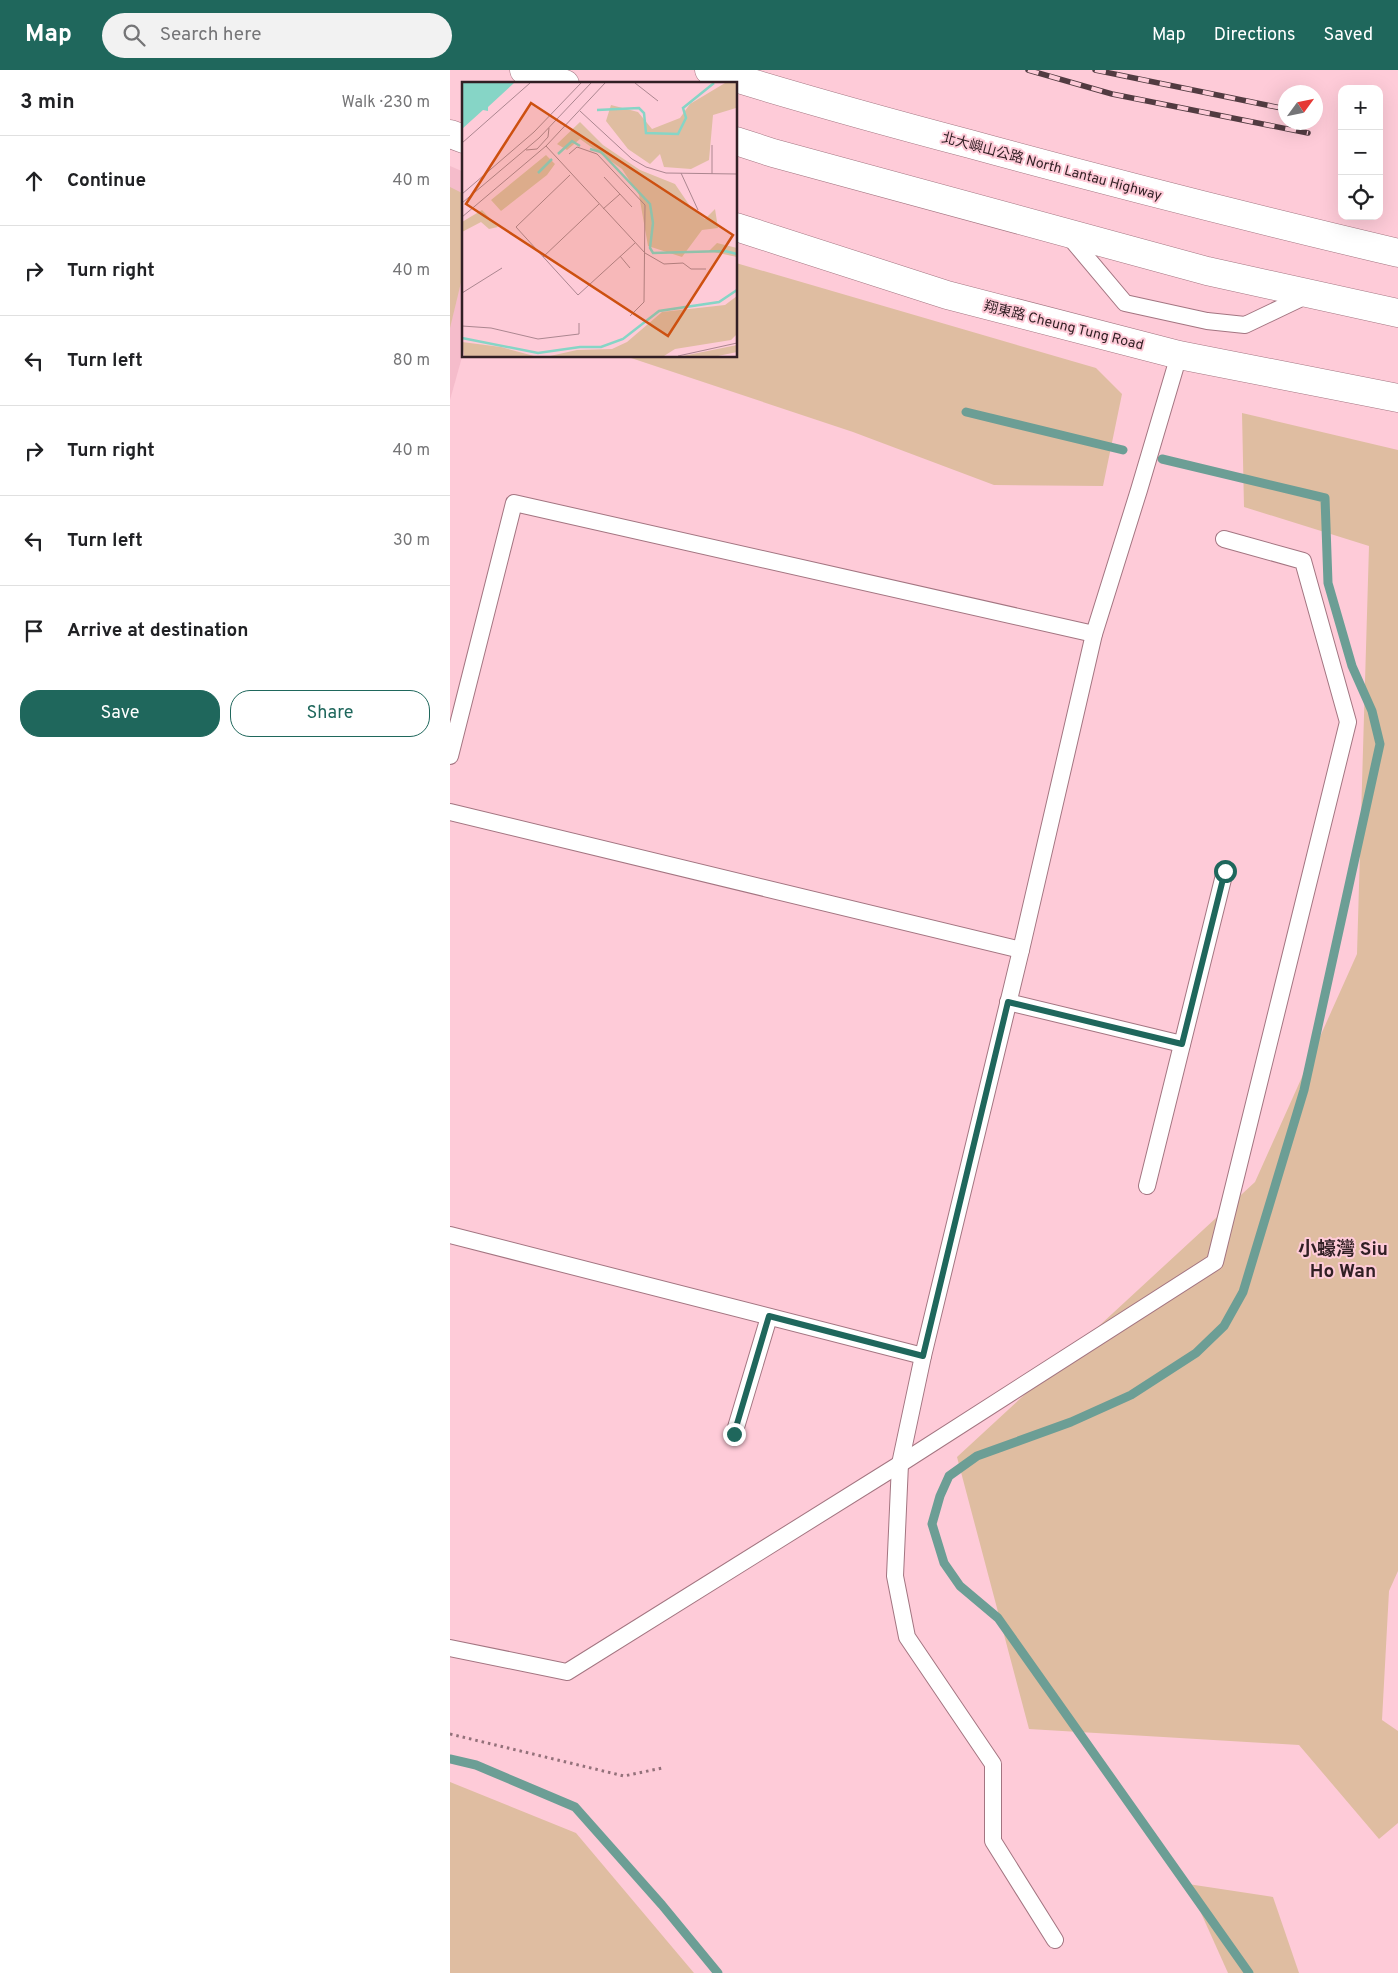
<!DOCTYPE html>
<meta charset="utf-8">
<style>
:root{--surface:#fff;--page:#f2f2f2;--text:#202124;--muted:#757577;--line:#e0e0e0;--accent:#1f675c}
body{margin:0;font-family:Overpass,"Noto Sans TC",sans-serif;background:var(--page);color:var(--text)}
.controls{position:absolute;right:15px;top:15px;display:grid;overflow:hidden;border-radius:10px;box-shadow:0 5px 20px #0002}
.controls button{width:45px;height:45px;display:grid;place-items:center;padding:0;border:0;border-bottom:1px solid var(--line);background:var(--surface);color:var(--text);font:25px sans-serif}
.compass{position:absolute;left:828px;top:15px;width:45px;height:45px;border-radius:50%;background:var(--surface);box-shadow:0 5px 20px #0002;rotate:57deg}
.stop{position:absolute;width:15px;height:15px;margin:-11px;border:4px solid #1f675c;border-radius:50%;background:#fff}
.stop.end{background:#1f675c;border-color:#fff;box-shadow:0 1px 5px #0008}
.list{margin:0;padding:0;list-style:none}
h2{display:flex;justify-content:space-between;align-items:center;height:65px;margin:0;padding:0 20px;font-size:21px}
h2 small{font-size:16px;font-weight:400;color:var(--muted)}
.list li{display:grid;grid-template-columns:32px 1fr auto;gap:15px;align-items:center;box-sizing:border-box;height:90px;padding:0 20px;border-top:1px solid var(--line)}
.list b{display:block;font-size:19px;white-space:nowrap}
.list em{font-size:16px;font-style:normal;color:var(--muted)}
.actions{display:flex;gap:10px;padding:15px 20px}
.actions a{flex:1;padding:11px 0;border:1px solid var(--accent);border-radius:20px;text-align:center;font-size:18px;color:var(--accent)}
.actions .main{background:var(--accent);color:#fff}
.icon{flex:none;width:28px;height:28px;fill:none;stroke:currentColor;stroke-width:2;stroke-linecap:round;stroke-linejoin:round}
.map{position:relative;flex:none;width:948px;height:1903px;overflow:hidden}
header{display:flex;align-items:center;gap:30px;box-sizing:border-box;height:70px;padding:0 25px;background:var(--accent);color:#fff}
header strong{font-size:24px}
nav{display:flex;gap:28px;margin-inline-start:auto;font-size:18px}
.search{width:350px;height:45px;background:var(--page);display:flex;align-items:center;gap:12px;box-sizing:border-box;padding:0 18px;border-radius:28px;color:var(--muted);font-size:19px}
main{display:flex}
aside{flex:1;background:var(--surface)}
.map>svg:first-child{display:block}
.built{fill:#f5bccb}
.green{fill:#dfbda1}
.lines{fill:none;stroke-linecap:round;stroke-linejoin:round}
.stream{stroke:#6c9e95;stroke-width:9}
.lane-casing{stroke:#a37581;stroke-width:18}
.secondary-casing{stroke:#a37581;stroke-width:29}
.highway-casing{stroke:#a37581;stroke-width:29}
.path{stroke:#93717a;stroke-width:3;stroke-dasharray:2.5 4;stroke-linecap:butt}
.lane{stroke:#fff;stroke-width:16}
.secondary{stroke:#fff;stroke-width:28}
.highway{stroke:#fff;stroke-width:28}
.rail-casing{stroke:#523b41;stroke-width:5.5}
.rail{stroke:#fecbd8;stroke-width:4;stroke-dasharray:11;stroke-linecap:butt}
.route{stroke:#1f675c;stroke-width:6}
.labels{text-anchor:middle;stroke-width:4;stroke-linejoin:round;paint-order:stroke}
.street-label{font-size:14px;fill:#311f24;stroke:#fecbd8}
.district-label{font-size:19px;font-weight:bold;fill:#311f24;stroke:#fecbd8}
.inset-river{fill:none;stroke:#86d5c6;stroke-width:2.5}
.inset-road{fill:none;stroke:#ac8690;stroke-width:1}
.view{fill:#cd5010;fill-opacity:0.15;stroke:#cd5010;stroke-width:2.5}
.inset-edge{fill:none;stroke:#311f24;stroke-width:2.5}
</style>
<header>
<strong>Map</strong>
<div class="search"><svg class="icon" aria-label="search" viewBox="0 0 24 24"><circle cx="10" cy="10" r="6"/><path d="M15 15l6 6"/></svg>Search here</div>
<nav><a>Map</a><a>Directions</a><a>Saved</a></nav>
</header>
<main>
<aside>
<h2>3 min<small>Walk · 230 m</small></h2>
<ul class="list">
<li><svg class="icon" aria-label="ahead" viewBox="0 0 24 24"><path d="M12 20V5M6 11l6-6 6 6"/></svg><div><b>Continue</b></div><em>40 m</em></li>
<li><svg class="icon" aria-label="right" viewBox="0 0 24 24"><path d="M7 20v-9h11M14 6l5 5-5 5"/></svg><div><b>Turn right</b></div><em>40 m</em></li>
<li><svg class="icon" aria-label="left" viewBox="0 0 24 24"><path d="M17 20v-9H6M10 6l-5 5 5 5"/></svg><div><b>Turn left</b></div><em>80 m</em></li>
<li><svg class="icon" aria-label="right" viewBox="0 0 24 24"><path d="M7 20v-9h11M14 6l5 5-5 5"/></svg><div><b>Turn right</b></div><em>40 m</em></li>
<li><svg class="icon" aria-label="left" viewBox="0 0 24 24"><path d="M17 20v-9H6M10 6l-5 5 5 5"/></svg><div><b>Turn left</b></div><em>30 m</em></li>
<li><svg class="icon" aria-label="arrive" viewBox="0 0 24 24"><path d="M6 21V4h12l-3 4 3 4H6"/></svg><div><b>Arrive at destination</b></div></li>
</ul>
<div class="actions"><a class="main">Save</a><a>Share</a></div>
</aside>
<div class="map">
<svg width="948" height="1903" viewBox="0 0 948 1903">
<rect width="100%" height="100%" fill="#fecbd8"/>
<path class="built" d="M0 96 14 102V280L0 330Z"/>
<g class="green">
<path d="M0 117 14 124V200L0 258Z"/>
<path d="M286 193 646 298 672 324 653 416 544 415 403 362 175 286H286Z"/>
<path d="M792 343 948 380V1501L939 1521 932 1650 948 1661V1753L929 1769 849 1675 579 1659 507 1387 805 1112 907 884 919 476 794 437Z"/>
<path d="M0 1712 126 1763 244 1903H0Z"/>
<path d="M738 1814 823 1827 849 1903H778Z"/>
</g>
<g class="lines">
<g class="stream">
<path d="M516 342 673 380"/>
<path d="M712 389 875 428 878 513 902 596 922 641 930 674 854 1020 793 1222 774 1256 746 1283 681 1325 621 1352 527 1386 499 1406 490 1426 482 1454 494 1493 510 1516 548 1548 799 1903"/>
<path d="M0 1689 26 1695 125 1737 212 1835 268 1903"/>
</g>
<g class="lane-casing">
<g id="lane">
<path d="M617 164 675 233 757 251 795 255 860 224"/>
<path d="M0 686 64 433 644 564"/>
<path d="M0 742 571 880"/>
<path d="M558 932 732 974"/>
<path d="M697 1116 775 801"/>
<path d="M0 1165 473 1286"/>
<path d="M284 1364 319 1247"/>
<path d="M0 1578 117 1602 450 1394 765 1192 898 652 853 491 774 469"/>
<path d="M605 1870 543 1771V1694L457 1567 445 1506 450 1394 473 1286 571 880 644 564 689 420 729 285"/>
</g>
</g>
<g class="secondary-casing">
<g id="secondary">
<path d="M0 64 14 69"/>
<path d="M286 157 497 225 729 285 948 328"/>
</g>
</g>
<g class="highway-casing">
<g id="highway">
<path d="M74 0 115 14"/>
<path d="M259 0C346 27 433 51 520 74 662 113 805 149 948 183"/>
<path d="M286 71 323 83 757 201 948 243"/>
</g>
</g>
<path class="path" d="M0 1664 174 1706 212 1698"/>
<use href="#lane" class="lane"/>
<use href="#secondary" class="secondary"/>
<use href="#highway" class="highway"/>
<g class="rail-casing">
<g id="rail">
<path d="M578 0 662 24 858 63"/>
<path d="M645 0 836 39"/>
</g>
</g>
<use href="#rail" class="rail"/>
</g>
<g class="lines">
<path class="route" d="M284 1364 319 1246 473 1286 558 932 732 974 775 801"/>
</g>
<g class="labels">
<g class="street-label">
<text transform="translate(602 96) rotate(15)" y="5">北大嶼山公路 North Lantau Highway</text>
<text transform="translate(614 255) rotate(14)" y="5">翔東路 Cheung Tung Road</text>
</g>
<g class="district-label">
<text x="893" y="1185">小蠔灣 Siu<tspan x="893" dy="22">Ho Wan</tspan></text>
</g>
</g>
<g transform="translate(12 12)">
<rect width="275" height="275" fill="#fecbd8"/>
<path d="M263 1H275L274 26 251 33 247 78 229 87 202 85 198 72 188 82 166 67 144 39 149 23 176 30 190 47 218 36 228 22ZM118 40 141 63 178 88 213 102 230 127 243 137 253 127 256 146 240 148 220 175 186 164 177 113 160 87 118 57 105 68 95 62ZM84 73 93 82 85 93 39 129 29 118ZM20 128 36 145 27 147 19 140 0 150V140ZM255 161 275 166V175L247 169ZM275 214V252L269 258 213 267 202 274H88L115 268 150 267 165 260 200 230 263 223ZM0 260 39 265 72 274H2ZM275 263V270L256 274H221Z" fill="#dfbda1"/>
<path d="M0 1H52L26 25V29L21 28 0 47Z" fill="#86d5c6"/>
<path class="inset-river" d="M135 28 177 26 182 31 184 51 216 52 224 36 221 26 252 1M128 67 139 70 188 122 191 141 188 166 191 171 263 169 275 172M96 72 110 59 118 64M76 91 90 77M0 256 76 271 118 265H139L161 257 197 229 257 220 275 208"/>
<path class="inset-road" d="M173 1 196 19M118 29 170 77 184 85 204 91 275 92M0 61 68 1M84 64 183 171 202 182 221 181 229 187H244M64 68 75 67 86 55 87 46M107 72 115 65 135 72 183 123 182 220 168 234M219 91 236 128M250 92V63M108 93 54 145 116 213 173 161M142 95 170 125M0 112 72 50 119 1M0 121 77 56 129 1M141 127 158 112M0 135 84 64 143 1M158 174 168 186M81 175 137 122M0 211 40 186M0 244 29 246 76 257 117 252V241M216 274 275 261"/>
<path class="view" d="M69 21 271 153 206 254 4 122Z"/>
<rect width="275" height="275" class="inset-edge"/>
</g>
</svg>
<div class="controls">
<button>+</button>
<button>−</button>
<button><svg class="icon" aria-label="locate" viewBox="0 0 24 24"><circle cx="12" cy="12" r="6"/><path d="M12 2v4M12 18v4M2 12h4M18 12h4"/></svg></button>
</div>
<svg class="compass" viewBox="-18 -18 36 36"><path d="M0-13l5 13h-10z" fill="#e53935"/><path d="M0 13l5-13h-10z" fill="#757577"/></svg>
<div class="stop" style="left:775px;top:801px"></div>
<div class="stop end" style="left:284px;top:1364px"></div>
</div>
</main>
